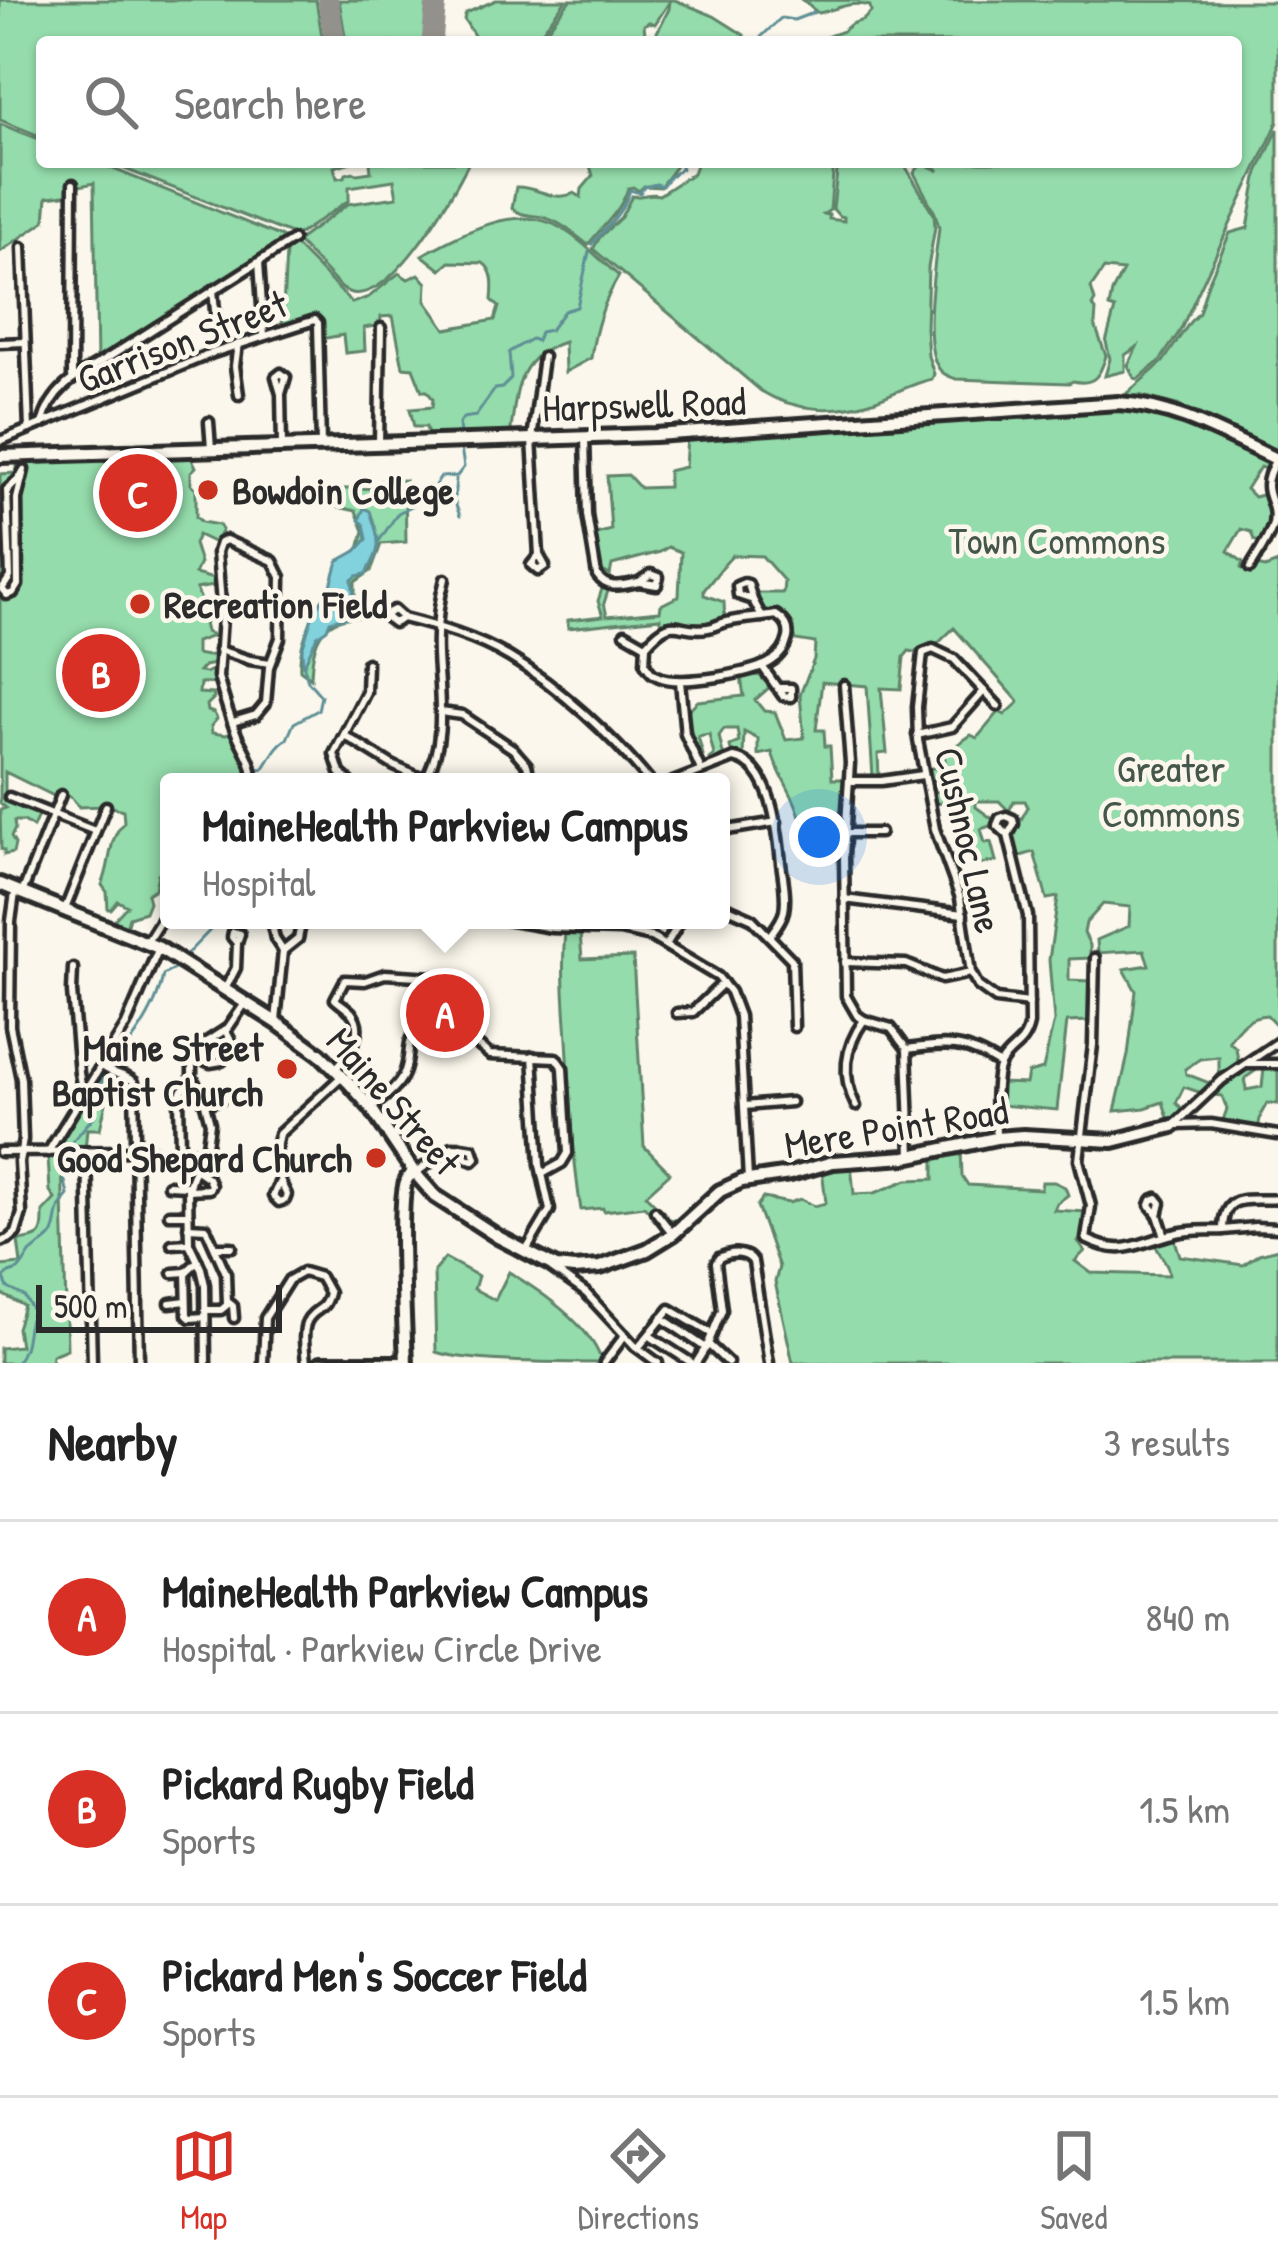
<!DOCTYPE html>
<meta charset="utf-8">
<style>
:root{--surface:#fff;--page:#f2f2f2;--text:#222;--muted:#767676;--line:#e0e0e0;--accent:#d93025}
body{margin:0;font-family:"Patrick Hand",sans-serif;background:var(--page);color:var(--text)}
.scale{position:absolute;left:36px;bottom:30px;width:246px;box-sizing:border-box;padding-left:12px;border:6px solid #2b2b2b;border-top:0;font-size:33px;line-height:42px;white-space:nowrap;color:#2b2b2b;-webkit-text-stroke:9px #fbf7ec;paint-order:stroke}
.you{position:absolute;left:819px;top:837px;width:42px;height:42px;margin:-30px;border:9px solid #fff;border-radius:50%;background:#1a73e8;box-shadow:0 0 0 18px #1a73e833}
.badge{display:grid;place-items:center;width:78px;height:78px;border-radius:50%;background:var(--accent);color:#fff;font-size:39px;font-weight:700}
.pin{position:absolute;translate:-50% -50%;border:6px solid #fff;box-shadow:0 3px 12px #0006}
.popup{position:absolute;left:160px;top:773px;width:570px;height:156px;box-sizing:border-box;display:grid;place-content:center;border-radius:12px;background:var(--surface);filter:drop-shadow(0 3px 9px #0005);font-size:39px;white-space:nowrap;color:var(--muted)}
.popup b{font-size:45px;color:var(--text)}
.popup::after{content:'';position:absolute;left:50%;top:100%;margin-left:-24px;border:24px solid transparent;border-top-color:var(--surface)}
.list{margin:0;padding:0;list-style:none}
h2{display:flex;justify-content:space-between;align-items:center;height:156px;margin:0;padding:0 48px;font-size:51px}
h2 small{font-size:39px;font-weight:400;color:var(--muted)}
.list li{display:grid;grid-template-columns:78px 1fr auto;gap:36px;align-items:center;box-sizing:border-box;height:192px;padding:0 48px;border-top:3px solid var(--line)}
.list b{display:block;font-size:45px;white-space:nowrap}
.list p{margin:0;font-size:39px;white-space:nowrap;color:var(--muted)}
.list em{font-size:39px;font-style:normal;color:var(--muted)}
.icon{flex:none;width:66px;height:66px;fill:none;stroke:currentColor;stroke-width:2;stroke-linecap:round;stroke-linejoin:round}
.map{position:relative;flex:none;width:1278px;height:1363px;overflow:hidden}
.search{position:absolute;background:var(--surface);box-shadow:0 3px 9px #0004;left:36px;right:36px;top:36px;height:132px;display:flex;align-items:center;gap:30px;box-sizing:border-box;padding:0 42px;border-radius:12px;color:var(--muted);font-size:45px}
.sheet{height:732px;background:var(--surface)}
nav{display:flex;justify-content:space-around;align-items:center;box-sizing:border-box;height:168px;border-top:3px solid var(--line);background:var(--surface);font-size:33px;color:var(--muted)}
nav a{display:grid;justify-items:center;gap:6px}
nav .on{color:var(--accent)}
.map>svg:first-child{display:block}
.green{fill:#94dcab;stroke:#60846b;stroke-width:3}
.water{fill:#82d2dd;stroke:#5f8f96;stroke-width:3}
.lines{fill:none;stroke-linecap:round;stroke-linejoin:round}
.stream{stroke:#5f8f96;stroke-width:3}
.runway{stroke:#93918c;stroke-width:21}
.street-casing{stroke:#2b2b2b;stroke-width:15}
.secondary-casing{stroke:#2b2b2b;stroke-width:20}
.street{stroke:#fbf7ec;stroke-width:6}
.secondary{stroke:#fbf7ec;stroke-width:10}
.poi-dot{fill:#c8321e;stroke:#fbf7ec;stroke-width:4.5}
.labels{text-anchor:middle;stroke-width:9;stroke-linejoin:round;paint-order:stroke}
.street-label{font-size:39px;fill:#2b2b2b;stroke:#fbf7ec}
.poi-label{font-size:39px;font-weight:bold;fill:#2b2b2b;stroke:#fbf7ec;text-anchor:start}
.park-label{font-size:39px;fill:#45574b;stroke:#fbf7ec}
</style>
<div class="map">
<svg width="1278" height="1363" viewBox="0 0 1278 1363">
<rect width="100%" height="100%" fill="#fbf7ec"/>
<filter id="ink" filterUnits="userSpaceOnUse"><feTurbulence type="fractalNoise" baseFrequency=".00833" numOctaves="2"/><feDisplacementMap in="SourceGraphic" scale="24" xChannelSelector="R" yChannelSelector="G"/><feConvolveMatrix kernelMatrix="1 2 1 2 8 2 1 2 1" color-interpolation-filters="sRGB"/></filter>
<g filter="url(#ink)">
<g class="green">
<path d="M0 0H316L323 42H42V137L0 120Z"/>
<path d="M339 0H431L427 42H346Z"/>
<path d="M496 0H566L534 42H478L464 19 466 13Z"/>
<path d="M570 0H675L714 16 744 35 745 42H652L669 9 670 1 655 24 649 22 644 25 646 42H537Z"/>
<path d="M802 0 1278 2V122L1180 331 1160 361 1138 379 1134 378 1128 365 1137 347 1125 355V371L1105 376 1110 359 1106 342 1115 309 1109 307 1112 292 1123 271 1104 269 1091 288 1095 301 1092 306 1096 310 1095 325 1106 356C1100 375 1095 386 1073 381L1069 383 956 379C949 376 945 376 940 370 920 346 936 258 939 227L935 213 914 173 922 163 939 171 931 162H1236V42H812L843 31 851 24 863 20 871 12 870 6C850 0 837 10 818 13Z"/>
<path d="M0 124 42 140V162H96L280 236 294 244 352 303 369 297 399 273 408 279 419 274 427 283 426 301 446 329 495 320 499 307 492 300C493 287 495 271 483 263L450 262 441 270 422 255C461 234 515 203 559 227 581 239 600 260 619 276 603 302 595 328 591 358L565 372 564 342C515 358 517 392 510 436L429 440 426 427H414L410 409 432 407 433 399 427 391H422L413 368 403 367 393 316 381 317 380 325 364 328 365 351 345 353 343 335 321 339 319 318 282 328 286 252 276 250 97 362 94 183 80 186 72 181V194L47 197 45 221 0 252Z"/>
<path d="M1278 129V454L1183 409 1181 406 1139 395 1130 398 1127 393 1163 362 1190 322 1199 313 1208 283 1230 233 1248 228 1258 172Z"/>
<path d="M107 162H351L334 167 337 178 345 177 346 174 353 172 357 174 371 172 370 162H469C454 192 382 324 340 287L297 241 348 204 397 197 394 180 349 187V200L301 233 293 235Z"/>
<path d="M589 162H672L676 166 660 187 644 186 639 191 633 187 628 188C621 212 603 225 588 245 574 234 560 221 542 217 529 214 523 217 512 208L516 187C537 186 554 203 574 193L581 197 582 189 593 176Z"/>
<path d="M697 162H834L830 210 824 214 829 215V219L844 221V217L839 216 833 209 838 162H903L934 215 935 227 928 268 926 328 928 356 934 374 932 379C910 384 892 395 870 402 835 413 793 411 761 391L593 249 600 237 621 217 632 196C641 198 649 192 659 195L693 173Z"/>
<path d="M1132 408 1177 418 1269 458 1271 463 1268 470 1260 467 1246 489 1254 497 1265 494C1273 514 1271 525 1262 544L1254 540 1251 532 1241 529 1228 551 1243 562 1241 568 1250 574 1257 566 1265 568 1278 563V1027L1267 1015C1247 1016 1240 1026 1229 1041L1236 1048 1239 1066 1222 1077 1219 1075V1057L1200 1059 1185 1069 1186 1074 1212 1084 1202 1093 1184 1087 1176 1103 1184 1110 1169 1121 1163 1102 1145 1108 1115 1111 1128 1055 1136 991 1124 969 1149 965 1144 950 1098 953 1097 940 1129 926 1130 907 1103 904 1086 923 1084 933 1090 945V958L1069 959V980L1091 981 1090 1021 1067 1022 1057 1110 999 1105 1000 1083 1026 1084 1028 1073 1043 1069 1054 1021 1049 960 1058 897 1047 899 1034 852 1017 857 1012 836 1028 807 1025 801H1014L1009 811 999 801H976V807L994 820 993 825 981 829 985 843 991 842 996 861 973 866 951 802 932 804 929 793 951 790 950 779 927 780 926 769 946 766 944 754 971 735 977 738 999 712 1005 715 1019 702 954 628 934 647H924L920 653 909 651 904 657 901 689 881 688 887 753 878 754 879 777H873L867 686 822 682 816 730H824L825 746H830L832 779H846L844 811 822 819 821 835 813 836 812 820H801C796 796 778 776 772 752L758 755V739L744 732 743 757 732 756 730 746 739 742 737 729H724L719 736 724 758 711 763 709 759 714 755 709 734 698 736 703 755 698 758 692 738 688 710 698 701 744 696 741 677 759 675 770 687 755 700 764 711 775 712 786 740 804 738 800 695 814 659 815 643 796 640C792 619 778 615 760 607L758 593H783L784 581 762 556 732 555 704 590V595L724 602 725 623 694 630 663 628 660 618 568 628V620L603 616 598 601 603 586 609 588 604 603 607 616 660 611 661 605 679 596 681 552 668 547 660 552 612 565 610 575 599 569 592 535 611 530 607 476 628 475 640 488 668 487V471L685 467 687 436 851 426 895 427 898 423Z"/>
<path d="M190 455 196 467 191 472V484L196 488V517L202 522 219 525 222 530 215 543 198 535 194 544 200 563 195 574 214 579 213 586 196 589 202 602 196 604 203 612 218 613 215 620 204 623 206 632 213 636 196 642V654L207 656 216 654 215 664 204 666 199 672 205 673 215 668 217 684 200 683 199 693 213 694 214 698 207 705 208 711 214 713 217 719 211 726 212 733 226 735 233 732 250 764V782H169V865H166L164 872 169 876V890L160 882 162 876 158 874 155 889 147 894 149 902 145 912 129 917 126 927 112 922 127 906 118 901 111 909H108L107 892 102 885C112 863 107 841 124 822L123 810C107 804 94 807 79 807L70 796H54L5 772V797L40 811 33 827 24 821H14L15 829 11 837 15 844 13 853 4 855V850L1 849 0 810 6 808 0 803V474L17 473V459Z"/>
<path d="M405 480 406 542 381 544 371 571 355 582V597L361 607 358 617C319 617 312 645 311 678L300 670C297 629 332 588 353 553L359 549 364 531 356 511 303 499 309 490 379 488 380 481Z"/>
<path d="M565 933H580L582 959 633 957 644 1146 670 1173 646 1195 669 1219 681 1221 669 1232 644 1206 604 1211 603 1208 581 1210C573 1160 571 1109 568 1057 566 1016 561 974 565 933Z"/>
<path d="M1275 1067 1278 1070V1104L1267 1103 1261 1114 1258 1129 1222 1123 1227 1109 1222 1096 1213 1095V1092L1242 1070 1258 1069 1245 1078 1246 1090 1262 1087 1264 1069Z"/>
<path d="M103 1072 109 1075 101 1094 107 1099 100 1129H87L85 1150 62 1149 61 1143Z"/>
<path d="M961 1148 962 1176 968 1185 1041 1189 1042 1182H1054L1065 1187 1068 1195 1057 1203 1054 1210 1086 1212 1083 1237 1078 1242 1085 1251 1075 1261 1091 1273 1169 1275C1169 1262 1159 1256 1155 1243L1174 1237 1180 1256 1243 1265 1259 1254 1278 1249V1363H793L775 1282 779 1267 757 1206 763 1198 789 1203 800 1199 815 1206 826 1203 822 1169 839 1164H851L854 1194 875 1193 907 1180 934 1179V1156Z"/>
<path d="M48 1157H62L67 1349 52 1355 51 1363H0V1348L20 1346 17 1328 24 1306 0 1293V1266L21 1264 18 1241C43 1238 43 1236 43 1212L55 1199 50 1191Z"/>
<path d="M445 1258 478 1276 474 1289 495 1300 509 1272C540 1291 593 1327 602 1363 561 1363 468 1363 436 1352L434 1271Z"/>
</g>
<path class="water" d="M364 508 370 511C380 542 383 547 366 574L357 576 352 580 355 605 360 614 330 621 327 629 317 636 303 667 302 649 314 611 330 589 338 561 356 551 367 539 364 524 359 520Z"/>
<g class="lines">
<g class="stream">
<path d="M761 37 781 18 794 20 815 12"/>
<path d="M592 244C607 226 623 213 630 190L640 193 644 187 656 184 662 186 668 178 682 168 679 162"/>
<path d="M460 434 459 424 463 418 476 416 495 389 502 388 511 378 509 352 531 339 537 341 540 332 550 330 564 311 577 307 589 252"/>
<path d="M456 479 454 500 460 516"/>
<path d="M379 541 398 513 425 499 441 477 457 476 464 467 461 448"/>
<path d="M255 768 263 769C270 760 276 744 287 739L294 723 318 710 321 696 308 681 303 663"/>
<path d="M241 782 248 769"/>
<path d="M185 956 220 920"/>
<path d="M110 1067C133 1042 157 1009 163 975L180 966"/>
<path d="M67 1148 95 1115 91 1100 107 1073"/>
<path d="M16 1363C31 1343 23 1333 33 1311L24 1296 8 1288 4 1278 9 1273 18 1270C23 1265 26 1259 30 1253 36 1246 48 1243 53 1233 60 1217 53 1212 68 1195L64 1177 58 1166 65 1155"/>
</g>
<g class="runway">
<path d="M328 0 335 42"/>
<path d="M432 42 436 0"/>
</g>
<g class="street-casing">
<g id="street">
<path d="M22 247 29 429"/>
<path d="M259 262 264 335"/>
<path d="M213 290 216 321"/>
<path d="M0 343 25 342"/>
<path d="M238 344 235 366 239 395"/>
<path d="M72 376 73 184"/>
<path d="M281 394 286 377 281 373 276 377 281 394 282 446"/>
<path d="M209 422 211 448"/>
<path d="M42 424C51 390 74 377 103 361L293 240"/>
<path d="M585 437 587 515 597 575C608 591 623 585 639 582"/>
<path d="M0 441 213 353 315 320 318 323 321 445"/>
<path d="M379 443 381 328"/>
<path d="M24 470 17 499 18 585 13 593 7 595 2 589 10 577 7 490 19 479Z"/>
<path d="M539 555 532 439 543 357"/>
<path d="M539 555 545 566 538 571 531 565Z"/>
<path d="M1250 568C1258 554 1269 539 1273 524 1278 496 1255 497 1276 459"/>
<path d="M651 574 659 577 657 585 639 582Z"/>
<path d="M753 600 748 584 744 583 737 586 738 595 753 600 762 617"/>
<path d="M394 610 403 618 394 623 387 618 388 613Z"/>
<path d="M776 615C785 621 790 627 788 638 786 647 780 656 772 661 754 674 679 686 659 677 650 673 651 672 645 664L646 645C676 610 677 634 708 628 715 627 720 623 727 622 743 618 760 618 776 615Z"/>
<path d="M403 618C439 627 477 638 509 657 560 687 613 737 650 782"/>
<path d="M625 633 646 645"/>
<path d="M219 650 250 660 270 663"/>
<path d="M762 666 783 696 791 697V688H778"/>
<path d="M680 681 685 734 701 770"/>
<path d="M844 685 850 763 844 855 846 996 857 1015 864 1020 891 1028 907 1049 911 1155"/>
<path d="M998 706 954 659 933 649 923 653 917 707 918 740 935 829 960 898 971 973 978 986 996 999 1029 1003"/>
<path d="M441 712 462 715 513 749 527 765 531 782"/>
<path d="M233 722 256 715 266 703 269 667 280 638 281 577 273 561 226 540 220 543 217 552 222 617 218 677C223 696 229 716 237 735 247 756 251 758 254 782"/>
<path d="M344 735 394 766 430 782"/>
<path d="M917 735 952 727 984 691"/>
<path d="M426 778C447 741 439 696 437 655 436 629 438 604 445 579"/>
<path d="M850 781H881L923 775"/>
<path d="M350 782 340 773 334 754 366 692 367 663"/>
<path d="M673 782 734 758C772 765 778 832 781 863 783 878 787 896 784 911 782 920 776 927 770 935"/>
<path d="M9 797 95 831"/>
<path d="M1006 816 1013 819 1014 824 1008 835 997 825 1000 818Z"/>
<path d="M721 831 777 822"/>
<path d="M845 833H880"/>
<path d="M22 893 61 795"/>
<path d="M844 899 963 914"/>
<path d="M721 905 751 918 792 960 794 1027"/>
<path d="M65 909 106 806"/>
<path d="M271 920 275 939 283 951 276 1021"/>
<path d="M506 920 552 928 620 930 651 937 718 977 730 992 739 1016 748 1179"/>
<path d="M233 932 240 934 237 943 232 937Z"/>
<path d="M147 942 169 907"/>
<path d="M666 945 681 920"/>
<path d="M283 951 298 939 302 920"/>
<path d="M1095 958 1093 1045 1079 1160 1091 1206 1086 1239C1124 1258 1136 1243 1173 1234 1189 1229 1206 1231 1223 1230"/>
<path d="M845 962 906 964 942 979 971 973"/>
<path d="M73 968 72 992 79 1073 81 1084 88 1090"/>
<path d="M225 989 236 968 237 943"/>
<path d="M677 1013 693 1012 723 983"/>
<path d="M225 1030 236 1050"/>
<path d="M907 1049C948 1043 965 1042 1000 1065"/>
<path d="M194 1056 210 1063 222 1061"/>
<path d="M1248 1064H1278"/>
<path d="M102 1066C113 1075 127 1075 134 1082L139 1363"/>
<path d="M336 1068C349 1054 367 1031 351 1012 346 1007 340 1004 335 999L345 980 365 981 385 974 433 977 436 995 423 1015 421 1024"/>
<path d="M205 1104 221 1099"/>
<path d="M744 1106 791 1102"/>
<path d="M856 1106C841 1076 844 1048 864 1020"/>
<path d="M371 1108C383 1098 400 1087 405 1071 412 1050 404 1043 421 1024L457 1028 490 1055 556 1058 563 1068 568 1153 562 1163 542 1174"/>
<path d="M1177 1125 1211 1124 1278 1135"/>
<path d="M1173 1126 1222 1080 1278 1042"/>
<path d="M996 1138C996 1119 993 1081 1000 1065 1009 1047 1024 1048 1029 1024L1028 916 1008 835"/>
<path d="M180 1150 179 1097 182 1090 194 1081"/>
<path d="M0 1152 154 1151"/>
<path d="M48 1152 126 1025 158 950"/>
<path d="M87 1152 92 1363"/>
<path d="M172 1153 180 1150 204 1154"/>
<path d="M417 1172 452 1147C459 1147 466 1147 473 1149L476 1158 473 1161 466 1158 461 1147"/>
<path d="M279 1183 273 1196 279 1202 285 1200 287 1195C277 1177 273 1155 279 1134L342 1076"/>
<path d="M168 1185 188 1186"/>
<path d="M188 1190 209 1189 211 1185 208 1178 195 1169"/>
<path d="M1157 1198 1161 1203 1158 1215 1150 1205 1152 1200Z"/>
<path d="M1278 1199C1250 1202 1223 1190 1223 1230L1255 1227 1278 1228"/>
<path d="M655 1211 673 1234"/>
<path d="M169 1214H188"/>
<path d="M1158 1215 1165 1236"/>
<path d="M188 1227 206 1228 226 1273 227 1305 221 1310H205"/>
<path d="M0 1242 9 1239 16 1233 22 1213 19 1162 23 1140 21 1079 10 1026 11 921 15 893"/>
<path d="M172 1244 189 1243"/>
<path d="M215 1247H232"/>
<path d="M527 1249 550 1210 540 1165 533 1056"/>
<path d="M198 1261 186 1272 187 1315 190 1318 205 1317"/>
<path d="M551 1268 586 1293 635 1346 658 1363"/>
<path d="M173 1273 186 1272"/>
<path d="M228 1302 233 1306 234 1318"/>
<path d="M170 1303 186 1301"/>
<path d="M662 1318 706 1348"/>
<path d="M650 1336 692 1363"/>
<path d="M708 1344 728 1363"/>
<path d="M638 1348 670 1309 712 1334"/>
<path d="M206 1363 205 1285 201 1268 189 1243 188 1190 192 1176 207 1145 210 1123 205 1104 192 1077V1063L200 1046 228 1028 246 1002"/>
<path d="M263 1363 265 1318 289 1280 303 1272 320 1277 329 1293C324 1312 318 1306 309 1318 301 1329 305 1350 306 1363"/>
<path d="M604 1363 625 1335"/>
<path d="M696 1363 708 1344 722 1310 716 1263 719 1258C731 1252 746 1251 753 1262L769 1363"/>
</g>
</g>
<g class="secondary-casing">
<g id="secondary">
<path d="M0 456 655 435 1118 403C1176 406 1226 436 1278 460"/>
<path d="M0 884 159 948 276 1022 320 1054 349 1083 371 1108 414 1172 435 1196 498 1237 556 1267 574 1269 600 1267 647 1250 673 1234 720 1191 742 1181 790 1174 833 1162 906 1157 996 1138 1023 1136 1113 1141 1173 1126"/>
<path d="M321 1363H405"/>
<path d="M406 1363C405 1335 397 1196 407 1179 408 1176 412 1174 414 1172"/>
</g>
</g>
<use href="#street" class="street"/>
<use href="#secondary" class="secondary"/>
</g>
</g>
<g class="poi-dot">
<circle cx="208" cy="490" r="12"/>
<circle cx="140" cy="604" r="12"/>
<circle cx="287" cy="1069" r="12"/>
<circle cx="376" cy="1158" r="12"/>
</g>
<g class="labels">
<g class="street-label">
<text transform="translate(182 341) rotate(-21)" y="14">Garrison Street</text>
<text transform="translate(644 404) rotate(-2)" y="14">Harpswell Road</text>
<text transform="translate(969 840) rotate(77)" y="14">Cushnoc Lane</text>
<text transform="translate(394 1101) rotate(49)" y="14">Maine Street</text>
<text transform="translate(896 1127) rotate(-9)" y="14">Mere Point Road</text>
</g>
<g class="poi-label">
<text x="232" y="504">Bowdoin College</text>
<text x="164" y="618">Recreation Field</text>
<text x="263" y="1061" text-anchor="end">Maine Street<tspan x="263" dy="45">Baptist Church</tspan></text>
<text x="352" y="1172" text-anchor="end">Good Shepard Church</text>
</g>
<g class="park-label">
<text x="1057" y="554">Town Commons</text>
<text x="1171" y="782">Greater<tspan x="1171" dy="45">Commons</tspan></text>
</g>
</g>
</svg>
<div class="scale">500 m</div>
<div class="you"></div>
<div class="pin badge" style="left:445px;top:1013px">A</div>
<div class="popup"><b>MaineHealth Parkview Campus</b>Hospital</div>
<div class="pin badge" style="left:101px;top:673px">B</div>
<div class="pin badge" style="left:138px;top:493px">C</div>
<div class="search"><svg class="icon" aria-label="search" viewBox="0 0 24 24"><circle cx="10" cy="10" r="6"/><path d="M15 15l6 6"/></svg>Search here</div>
</div>
<section class="sheet">
<h2>Nearby<small>3 results</small></h2>
<ul class="list">
<li><span class="badge">A</span><div><b>MaineHealth Parkview Campus</b><p>Hospital · Parkview Circle Drive</p></div><em>840 m</em></li>
<li><span class="badge">B</span><div><b>Pickard Rugby Field</b><p>Sports</p></div><em>1.5 km</em></li>
<li><span class="badge">C</span><div><b>Pickard Men's Soccer Field</b><p>Sports</p></div><em>1.5 km</em></li>
</ul>
</section>
<nav>
<a class="on"><svg class="icon" aria-label="map" viewBox="0 0 24 24"><path d="M3 6l6-2 6 2 6-2v14l-6 2-6-2-6 2zM9 4v14M15 6v14"/></svg>Map</a>
<a><svg class="icon" aria-label="directions" viewBox="0 0 24 24"><path d="M12 3l9 9-9 9-9-9zM9 14v-3h6M13 9l2 2-2 2"/></svg>Directions</a>
<a><svg class="icon" aria-label="saved" viewBox="0 0 24 24"><path d="M7 4h10v16l-5-4-5 4z"/></svg>Saved</a>
</nav>
